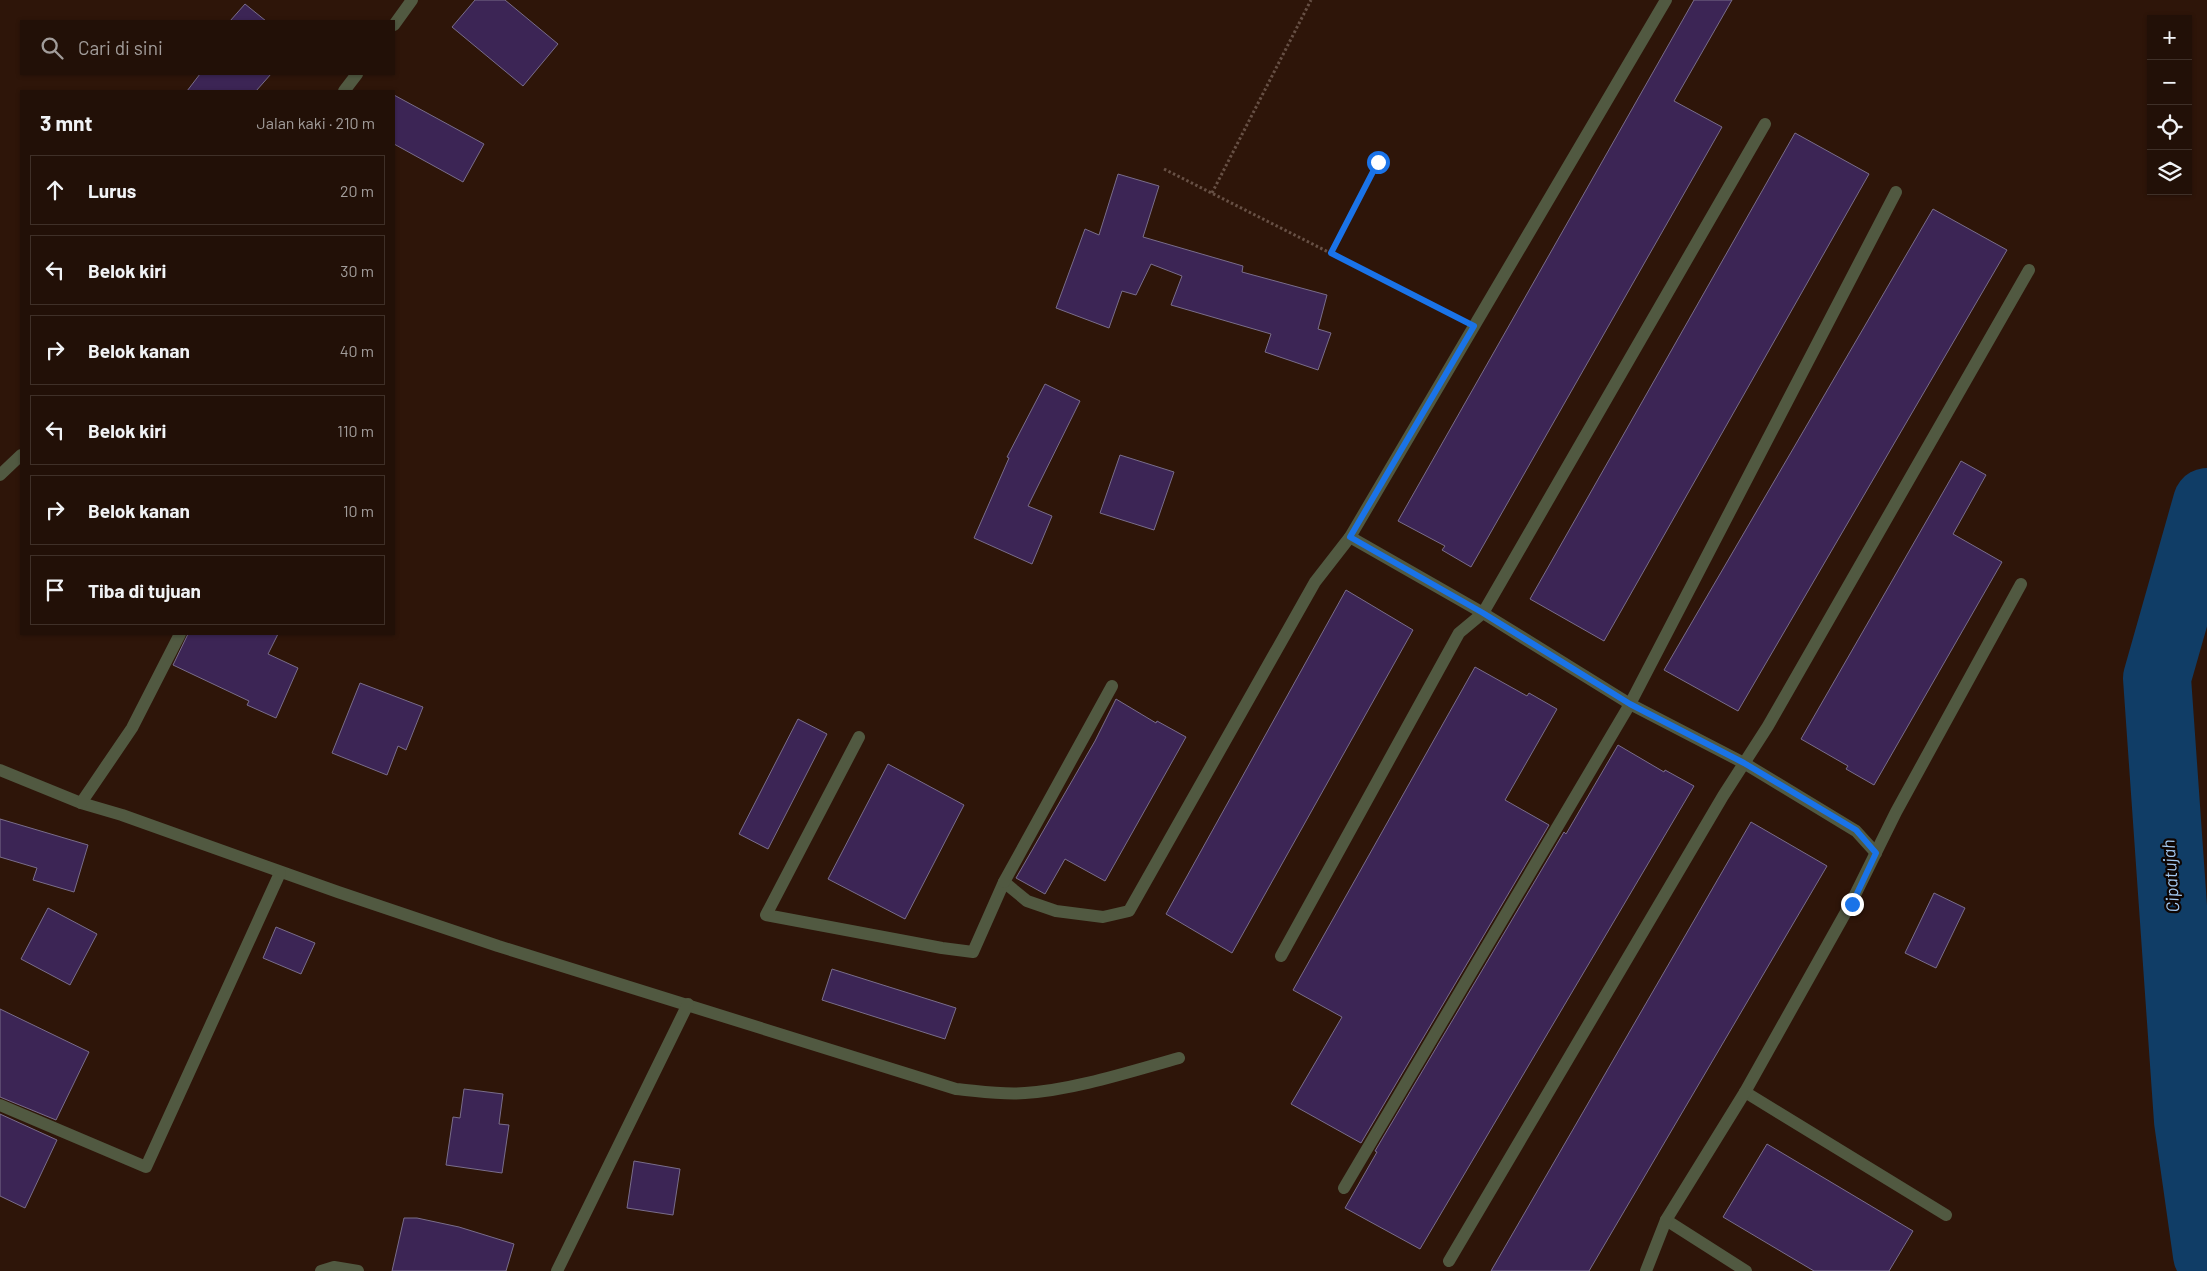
<!DOCTYPE html>
<html lang="id">
<meta charset="utf-8">
<style>
:root{--surface:#221007;--page:#2a1911;--text:#f1f3f6;--muted:#a29d9b;--line:#3f3028}
body{margin:0;font-family:Barlow,sans-serif;background:var(--page);color:var(--text)}
.controls{position:absolute;right:15px;top:15px;display:grid;overflow:hidden;border-radius:0px;box-shadow:0 1px 4px #0004}
.controls button{width:45px;height:45px;display:grid;place-items:center;padding:0;border:0;border-bottom:1px solid var(--line);background:var(--surface);color:var(--text);font:25px sans-serif}
.stop{position:absolute;width:15px;height:15px;margin:-11px;border:4px solid #1a73e8;border-radius:50%;background:#fff}
.stop.end{background:#1a73e8;border-color:#fff;box-shadow:0 1px 5px #0008}
.list{margin:0;padding:0;list-style:none}
h2{display:flex;justify-content:space-between;align-items:center;height:65px;margin:0;padding:0 20px;font-size:21px}
h2 small{font-size:16px;font-weight:400;color:var(--muted)}
.list li{display:grid;grid-template-columns:32px 1fr auto;gap:15px;align-items:center;box-sizing:border-box;height:70px;margin:0 10px 10px;padding:0 10px;border:1px solid var(--line);border-radius:0px}
.list b{display:block;font-size:19px;white-space:nowrap}
.list em{font-size:16px;font-style:normal;color:var(--muted)}
.icon{flex:none;width:28px;height:28px;fill:none;stroke:currentColor;stroke-width:2;stroke-linecap:round;stroke-linejoin:round}
.map{position:relative;flex:none;width:2207px;height:1271px;overflow:hidden}
.search{position:absolute;background:var(--surface);box-shadow:0 1px 4px #0004;left:20px;top:20px;width:375px;height:55px;display:flex;align-items:center;gap:12px;box-sizing:border-box;padding:0 18px;border-radius:0px;color:var(--muted);font-size:19px}
.panel{position:absolute;background:var(--surface);box-shadow:0 1px 4px #0004;left:20px;top:90px;width:375px;height:545px;border-radius:0px}
.map>svg:first-child{display:block}
.lines{fill:none;stroke-linecap:round;stroke-linejoin:round}
.river{stroke:#103d66;stroke-width:68}
.building{fill:#3c2555;stroke:#796d8a}
.path{stroke:#675045;stroke-width:3;stroke-dasharray:2.5 2.5;stroke-linecap:butt}
.street{stroke:#515941;stroke-width:12}
.route{stroke:#1a73e8;stroke-width:6}
.labels{text-anchor:middle;stroke-width:4.5;stroke-linejoin:round;paint-order:stroke}
.water-label{font-size:18px;font-style:italic;fill:#a6cbf3;stroke:#0e0502}
</style>
<div class="map">
<svg width="2207" height="1271" viewBox="0 0 2207 1271">
<rect width="100%" height="100%" fill="#2e1509"/>
<g class="lines">
<path class="river" d="M2207 502 2157 678 2188 1121 2207 1255"/>
</g>
<g class="building">
<path d="M475 0H505L558 44 523 86 452 27Z"/>
<path d="M1694 0H1732L1674 101 1722 127 1471 567 1442 550 1445 546 1398 521Z"/>
<path d="M245 4 266 21H230Z"/>
<path d="M200 74H271L256 91H187Z"/>
<path d="M394 95 484 144 463 182 394 144Z"/>
<path d="M1795 133 1869 174 1604 641 1530 599Z"/>
<path d="M1118 174 1159 186 1143 237 1243 266 1242 272 1327 295 1318 329 1331 333 1318 370 1265 352 1271 334 1171 305 1182 276 1151 264 1136 295 1122 291 1109 328 1056 308 1085 229 1099 235Z"/>
<path d="M1933 209 2007 250 1738 711 1664 670Z"/>
<path d="M1045 384 1080 401 1028 506 1052 516 1032 564 974 538 1009 458 1007 457Z"/>
<path d="M1120 455 1174 472 1154 530 1100 513Z"/>
<path d="M1961 461 1986 475 1953 534 2002 562 1874 785 1846 769 1848 766 1801 739Z"/>
<path d="M1346 590 1413 630 1232 953 1166 914Z"/>
<path d="M188 634H278L268 654 298 668 276 718 247 705 249 701 173 665Z"/>
<path d="M1475 667 1527 696 1529 693 1557 709 1505 800 1549 825 1361 1143 1291 1104 1342 1017 1293 990Z"/>
<path d="M360 683 423 707 406 750 398 746 387 775 332 753Z"/>
<path d="M1116 699 1156 723 1157 721 1186 737 1105 881 1065 859 1045 894 1016 878 1095 741Z"/>
<path d="M798 719 827 734 768 849 739 834Z"/>
<path d="M1618 745 1664 772 1665 770 1694 786 1420 1249 1345 1208 1377 1152 1375 1151 1564 832 1566 834Z"/>
<path d="M888 764 964 805 905 919 828 879Z"/>
<path d="M0 819 88 845 74 892 33 880 37 868 0 857Z"/>
<path d="M1751 822 1827 866 1589 1271H1491Z"/>
<path d="M1934 893 1965 908 1936 968 1905 953Z"/>
<path d="M48 908 97 934 70 985 21 959Z"/>
<path d="M276 927 315 943 301 974 263 958Z"/>
<path d="M832 969 956 1008 945 1039 822 1000Z"/>
<path d="M0 1009 89 1052 56 1120 0 1097Z"/>
<path d="M464 1089 503 1094 499 1124 509 1125 502 1173 446 1165 453 1117 460 1118Z"/>
<path d="M0 1114 57 1140 25 1208 0 1196Z"/>
<path d="M1767 1144 1913 1231 1889 1271H1814L1723 1217Z"/>
<path d="M634 1161 680 1169 673 1215 627 1208Z"/>
<path d="M404 1218H417L459 1227 514 1244 506 1271H392Z"/>
</g>
<g class="lines">
<g class="path">
<path d="M1164 169 1451 314"/>
<path d="M1212 193 1311 0"/>
<path d="M1331 253 1378 162"/>
</g>
<g class="street">
<path d="M394 25 412 0"/>
<path d="M344 91 357 74"/>
<path d="M0 475 21 455"/>
<path d="M1350 537 1483 613 1630 704 1744 763 1856 831 1876 853"/>
<path d="M859 737 766 915 942 948 973 952 1004 882 1027 901 1056 911 1103 917 1129 911 1315 582 1350 537 1666 0"/>
<path d="M0 770 81 803 122 815 338 892 498 946 956 1089C979 1091 1002 1095 1025 1093 1074 1090 1132 1071 1179 1058"/>
<path d="M81 803 132 728 180 634"/>
<path d="M1004 882 1112 686"/>
<path d="M1281 956 1459 633 1483 613 1765 124"/>
<path d="M1745 1092 1946 1215"/>
<path d="M0 1105 146 1167 280 873"/>
<path d="M1344 1188 1630 704 1896 192"/>
<path d="M1666 1220 1746 1271"/>
<path d="M1449 1261 1723 796 1768 726 2029 270"/>
<path d="M321 1271 334 1267 358 1271"/>
<path d="M557 1271 688 1004"/>
<path d="M1646 1271 1666 1220 1745 1092 1851 903 1896 812 2021 584"/>
</g>
</g>
<g class="lines">
<path class="route" d="M1378 162 1331 253 1474 326 1350 537 1483 613 1630 704 1744 763 1856 830 1876 853 1852 904"/>
</g>
<g class="labels">
<g class="water-label">
<text transform="translate(2171 876) rotate(-94)" y="6">Cipatujah</text>
</g>
</g>
</svg>
<div class="controls">
<button>+</button>
<button>−</button>
<button><svg class="icon" aria-label="locate" viewBox="0 0 24 24"><circle cx="12" cy="12" r="6"/><path d="M12 2v4M12 18v4M2 12h4M18 12h4"/></svg></button>
<button><svg class="icon" aria-label="layers" viewBox="0 0 24 24"><path d="M12 4l9 5-9 5-9-5zM3 14l9 5 9-5"/></svg></button>
</div>
<div class="stop" style="left:1378px;top:162px"></div>
<div class="stop end" style="left:1852px;top:904px"></div>
<div class="search"><svg class="icon" aria-label="search" viewBox="0 0 24 24"><circle cx="10" cy="10" r="6"/><path d="M15 15l6 6"/></svg>Cari di sini</div>
<section class="panel">
<h2>3 mnt<small>Jalan kaki · 210 m</small></h2>
<ul class="list">
<li><svg class="icon" aria-label="ahead" viewBox="0 0 24 24"><path d="M12 20V5M6 11l6-6 6 6"/></svg><div><b>Lurus</b></div><em>20 m</em></li>
<li><svg class="icon" aria-label="left" viewBox="0 0 24 24"><path d="M17 20v-9H6M10 6l-5 5 5 5"/></svg><div><b>Belok kiri</b></div><em>30 m</em></li>
<li><svg class="icon" aria-label="right" viewBox="0 0 24 24"><path d="M7 20v-9h11M14 6l5 5-5 5"/></svg><div><b>Belok kanan</b></div><em>40 m</em></li>
<li><svg class="icon" aria-label="left" viewBox="0 0 24 24"><path d="M17 20v-9H6M10 6l-5 5 5 5"/></svg><div><b>Belok kiri</b></div><em>110 m</em></li>
<li><svg class="icon" aria-label="right" viewBox="0 0 24 24"><path d="M7 20v-9h11M14 6l5 5-5 5"/></svg><div><b>Belok kanan</b></div><em>10 m</em></li>
<li><svg class="icon" aria-label="arrive" viewBox="0 0 24 24"><path d="M6 21V4h12l-3 4 3 4H6"/></svg><div><b>Tiba di tujuan</b></div></li>
</ul>
</section>
</div>
